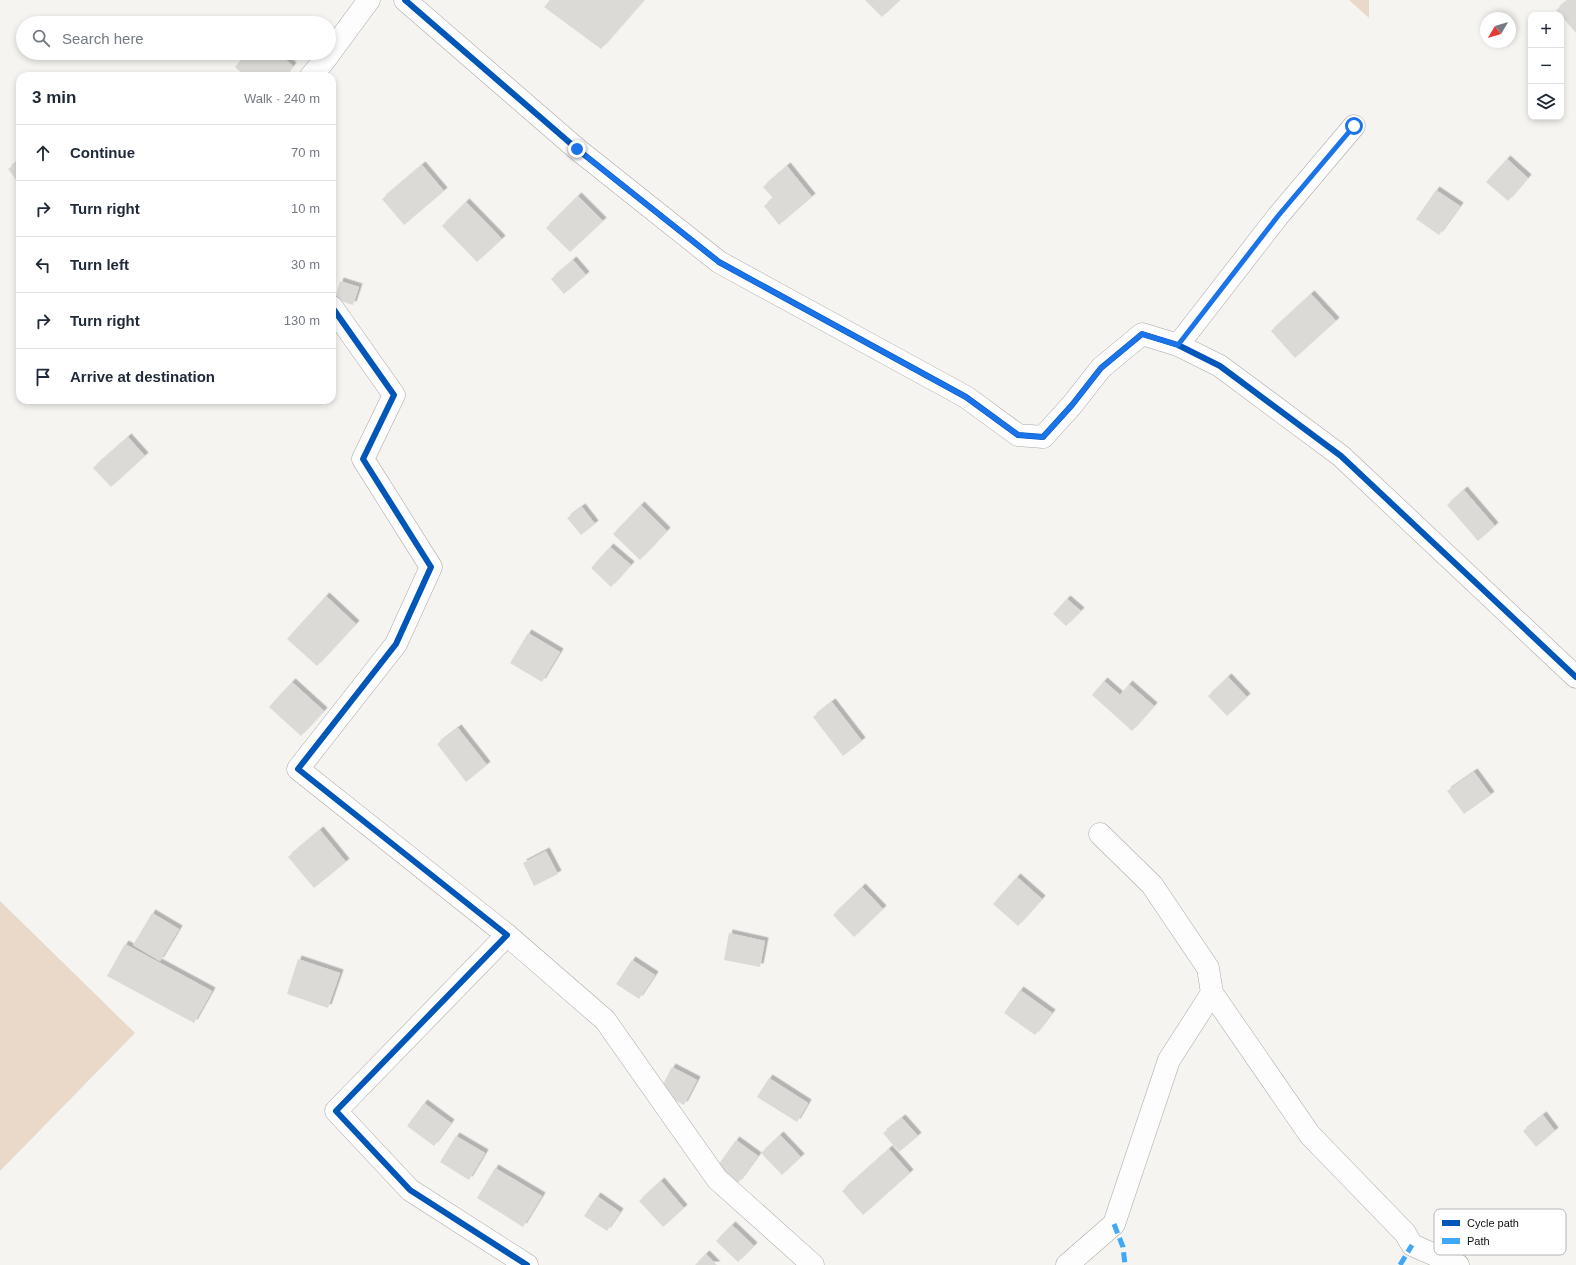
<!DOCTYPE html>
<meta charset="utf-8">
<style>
:root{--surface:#fff;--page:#f2f2f3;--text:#1f2937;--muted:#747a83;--line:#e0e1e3}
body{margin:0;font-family:Helvetica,sans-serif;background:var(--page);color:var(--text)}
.controls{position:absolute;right:12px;top:12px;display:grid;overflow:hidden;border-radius:8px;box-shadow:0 2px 6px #0003}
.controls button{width:36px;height:36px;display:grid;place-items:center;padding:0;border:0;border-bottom:1px solid var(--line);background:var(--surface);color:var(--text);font:20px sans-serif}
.compass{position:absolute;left:1480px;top:12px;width:36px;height:36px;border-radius:50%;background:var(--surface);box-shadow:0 2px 6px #0003;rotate:232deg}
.stop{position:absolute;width:12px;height:12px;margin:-9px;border:3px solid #1a73e8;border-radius:50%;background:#fff}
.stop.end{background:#1a73e8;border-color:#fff;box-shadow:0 1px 4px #0008}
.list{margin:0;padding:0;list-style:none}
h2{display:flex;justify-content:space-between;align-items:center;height:52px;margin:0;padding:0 16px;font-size:17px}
h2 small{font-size:13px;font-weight:400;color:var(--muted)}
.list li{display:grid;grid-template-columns:26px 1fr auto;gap:12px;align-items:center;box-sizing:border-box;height:56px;padding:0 16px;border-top:1px solid var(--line)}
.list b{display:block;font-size:15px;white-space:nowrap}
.list em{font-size:13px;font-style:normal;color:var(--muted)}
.icon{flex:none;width:22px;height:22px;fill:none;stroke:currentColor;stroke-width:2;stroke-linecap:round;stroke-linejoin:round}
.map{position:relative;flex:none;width:1576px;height:1265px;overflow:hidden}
.search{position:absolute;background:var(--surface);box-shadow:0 2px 6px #0003;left:16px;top:16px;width:320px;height:44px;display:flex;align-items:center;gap:10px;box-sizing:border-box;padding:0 14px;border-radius:22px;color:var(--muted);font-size:15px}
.panel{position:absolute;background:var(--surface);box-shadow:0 2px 6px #0003;left:16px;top:72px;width:320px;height:332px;border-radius:12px}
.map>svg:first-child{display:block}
.green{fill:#ead9c8}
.building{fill:#dcdad7;filter:url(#shadow)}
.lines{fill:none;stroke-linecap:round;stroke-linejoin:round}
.street-casing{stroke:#aaa8a6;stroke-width:23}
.street{stroke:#fefdfd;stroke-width:22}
.quiet{stroke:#3fa9f5;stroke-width:5;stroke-dasharray:10 5;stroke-linecap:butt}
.cycleway-casing{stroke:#fff;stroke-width:8}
.cycleway{stroke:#0057b8;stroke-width:6}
.route{stroke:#1a73e8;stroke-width:5}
.key{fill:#fff;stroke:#b7b6b6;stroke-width:1}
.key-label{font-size:11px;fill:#0f0d0b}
</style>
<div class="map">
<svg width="1576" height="1265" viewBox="0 0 1576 1265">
<defs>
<filter id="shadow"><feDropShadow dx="3.5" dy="-3.5" stdDeviation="0" flood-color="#0004"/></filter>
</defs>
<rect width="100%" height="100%" fill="#f6f4f1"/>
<g class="green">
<path d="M1349 0H1369V18Z"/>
<path d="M0 901 135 1033 0 1171Z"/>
</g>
<g class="building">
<path d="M550 0H644L601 49 544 7Z"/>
<path d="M865 0H900L882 17Z"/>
<path d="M1568 0H1576V33L1556 10Z"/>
<path d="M247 53H278L293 66 285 76H245L235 67Z"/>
<path d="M1507 159 1528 178 1508 201 1486 182Z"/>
<path d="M20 160V185L8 169Z"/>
<path d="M422 165 444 191 404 225 382 199Z"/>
<path d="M787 166 812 197 779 225 764 206 773 198 763 187Z"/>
<path d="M1436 190 1460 206 1439 235 1416 219Z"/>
<path d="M578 196 603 221 570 252 546 228Z"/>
<path d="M466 202 502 239 477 262 442 226Z"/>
<path d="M573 260 586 275 564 294 551 279Z"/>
<path d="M340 281 359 287 353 305 335 299Z"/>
<path d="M1311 294 1336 321 1295 358 1271 331Z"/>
<path d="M128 437 145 456 111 487 93 468Z"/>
<path d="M1464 490 1495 526 1478 541 1447 505Z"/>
<path d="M641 505 667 531 640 560 613 534Z"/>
<path d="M582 507 595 524 581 535 567 518Z"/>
<path d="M610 547 631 565 611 587 591 568Z"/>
<path d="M326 596 356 624 317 666 287 639Z"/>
<path d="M1067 599 1081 611 1066 626 1053 614Z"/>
<path d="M528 633 560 652 542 682 510 663Z"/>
<path d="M1228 677 1247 697 1227 716 1208 696Z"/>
<path d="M1104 681 1120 695 1129 684 1154 706 1132 731 1092 695Z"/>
<path d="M292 682 324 711 301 736 269 707Z"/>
<path d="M832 702 862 741 843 756 813 717Z"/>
<path d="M458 728 487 765 466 782 437 744Z"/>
<path d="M1474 772 1491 795 1464 814 1447 791Z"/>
<path d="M320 830 346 862 314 888 288 857Z"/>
<path d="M546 851 558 874 534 886 523 863Z"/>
<path d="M1017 877 1042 899 1018 926 993 904Z"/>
<path d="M862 887 883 909 854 937 833 915Z"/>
<path d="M152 913 179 929 160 961 133 945Z"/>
<path d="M729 933 765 941 760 967 724 960Z"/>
<path d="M125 944 212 991 194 1023 107 976Z"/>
<path d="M298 959 340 973 328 1008 287 994Z"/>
<path d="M632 960 655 975 639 999 616 984Z"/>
<path d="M1020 990 1052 1013 1035 1035 1004 1013Z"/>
<path d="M672 1067 697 1080 684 1105 659 1092Z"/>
<path d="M769 1078 808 1103 797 1122 757 1097Z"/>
<path d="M424 1103 451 1123 434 1146 407 1126Z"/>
<path d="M1543 1115 1555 1131 1536 1147 1523 1131Z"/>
<path d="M902 1118 918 1136 899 1152 883 1133Z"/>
<path d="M780 1135 801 1157 782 1175 761 1153Z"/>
<path d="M456 1136 485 1153 469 1180 440 1162Z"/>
<path d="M736 1140 758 1156 738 1183 716 1168Z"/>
<path d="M889 1149 910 1173 863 1215 842 1191Z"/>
<path d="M495 1168 542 1196 523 1227 477 1198Z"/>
<path d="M661 1181 684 1208 663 1227 639 1201Z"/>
<path d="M597 1196 620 1212 607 1231 584 1216Z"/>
<path d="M732 1225 754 1246 738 1262 716 1241Z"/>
<path d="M706 1254 717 1265H695Z"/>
</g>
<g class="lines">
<g class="street-casing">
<g id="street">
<path d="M405 0 577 149 719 262 966 397 1018 435 1043 437 1072 405 1101 368 1142 334 1178 345 1220 366 1341 456 1576 677"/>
<path d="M311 76 324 61 369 0"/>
<path d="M332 307 394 395 363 459 431 567 396 644 298 769 507 935 336 1111 410 1190 527 1265"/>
<path d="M1178 345 1278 216 1354 126"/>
<path d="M1100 834 1152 885 1208 968 1212 993 1310 1135 1405 1233 1412 1245 1458 1265"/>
<path d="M507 935 605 1020 717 1179 813 1265"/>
<path d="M1067 1265 1114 1224 1169 1060 1212 993"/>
</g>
</g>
<use href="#street" class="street"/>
<g class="quiet">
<path d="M1114 1224 1123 1247 1125 1265"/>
<path d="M1400 1265 1412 1245"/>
</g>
<g class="cycleway-casing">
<g id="cycleway">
<path d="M405 0 577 149 719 262 966 397 1018 435 1043 437 1072 405 1101 368 1142 334 1178 345 1220 366 1341 456 1576 677"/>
<path d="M332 307 394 395 363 459 431 567 396 644 298 769 507 935 336 1111 410 1190 527 1265"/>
</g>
</g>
<use href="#cycleway" class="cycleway"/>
</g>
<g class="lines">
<path class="route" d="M577 149 719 262 966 397 1018 435 1043 437 1072 405 1101 368 1142 334 1178 345 1278 216 1354 126"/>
</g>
<rect x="1434" y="1209" width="132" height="46" rx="6" class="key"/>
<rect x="1442" y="1220" width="18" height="6" fill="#0057b8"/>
<rect x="1442" y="1238" width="18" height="6" fill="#3fa9f5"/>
<g class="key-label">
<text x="1467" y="1227">Cycle path</text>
<text x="1467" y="1245">Path</text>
</g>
</svg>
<div class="controls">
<button>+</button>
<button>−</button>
<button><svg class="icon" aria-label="layers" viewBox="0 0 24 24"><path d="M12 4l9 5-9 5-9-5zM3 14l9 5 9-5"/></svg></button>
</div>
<svg class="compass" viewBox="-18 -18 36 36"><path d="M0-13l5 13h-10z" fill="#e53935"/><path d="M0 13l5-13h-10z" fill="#747a83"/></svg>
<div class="stop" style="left:1354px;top:126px"></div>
<div class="stop end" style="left:577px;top:149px"></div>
<div class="search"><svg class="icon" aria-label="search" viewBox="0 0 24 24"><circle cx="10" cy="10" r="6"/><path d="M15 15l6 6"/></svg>Search here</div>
<section class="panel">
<h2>3 min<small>Walk · 240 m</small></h2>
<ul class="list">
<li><svg class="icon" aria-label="ahead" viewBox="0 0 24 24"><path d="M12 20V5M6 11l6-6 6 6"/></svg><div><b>Continue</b></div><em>70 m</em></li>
<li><svg class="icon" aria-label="right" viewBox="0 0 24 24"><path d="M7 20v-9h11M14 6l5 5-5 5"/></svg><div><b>Turn right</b></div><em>10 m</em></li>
<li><svg class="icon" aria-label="left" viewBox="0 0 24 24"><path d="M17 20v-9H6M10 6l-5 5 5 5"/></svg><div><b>Turn left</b></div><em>30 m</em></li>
<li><svg class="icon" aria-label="right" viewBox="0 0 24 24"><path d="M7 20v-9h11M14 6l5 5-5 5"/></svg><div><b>Turn right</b></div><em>130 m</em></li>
<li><svg class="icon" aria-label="arrive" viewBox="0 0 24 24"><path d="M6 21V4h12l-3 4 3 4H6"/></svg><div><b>Arrive at destination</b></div></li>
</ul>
</section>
</div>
